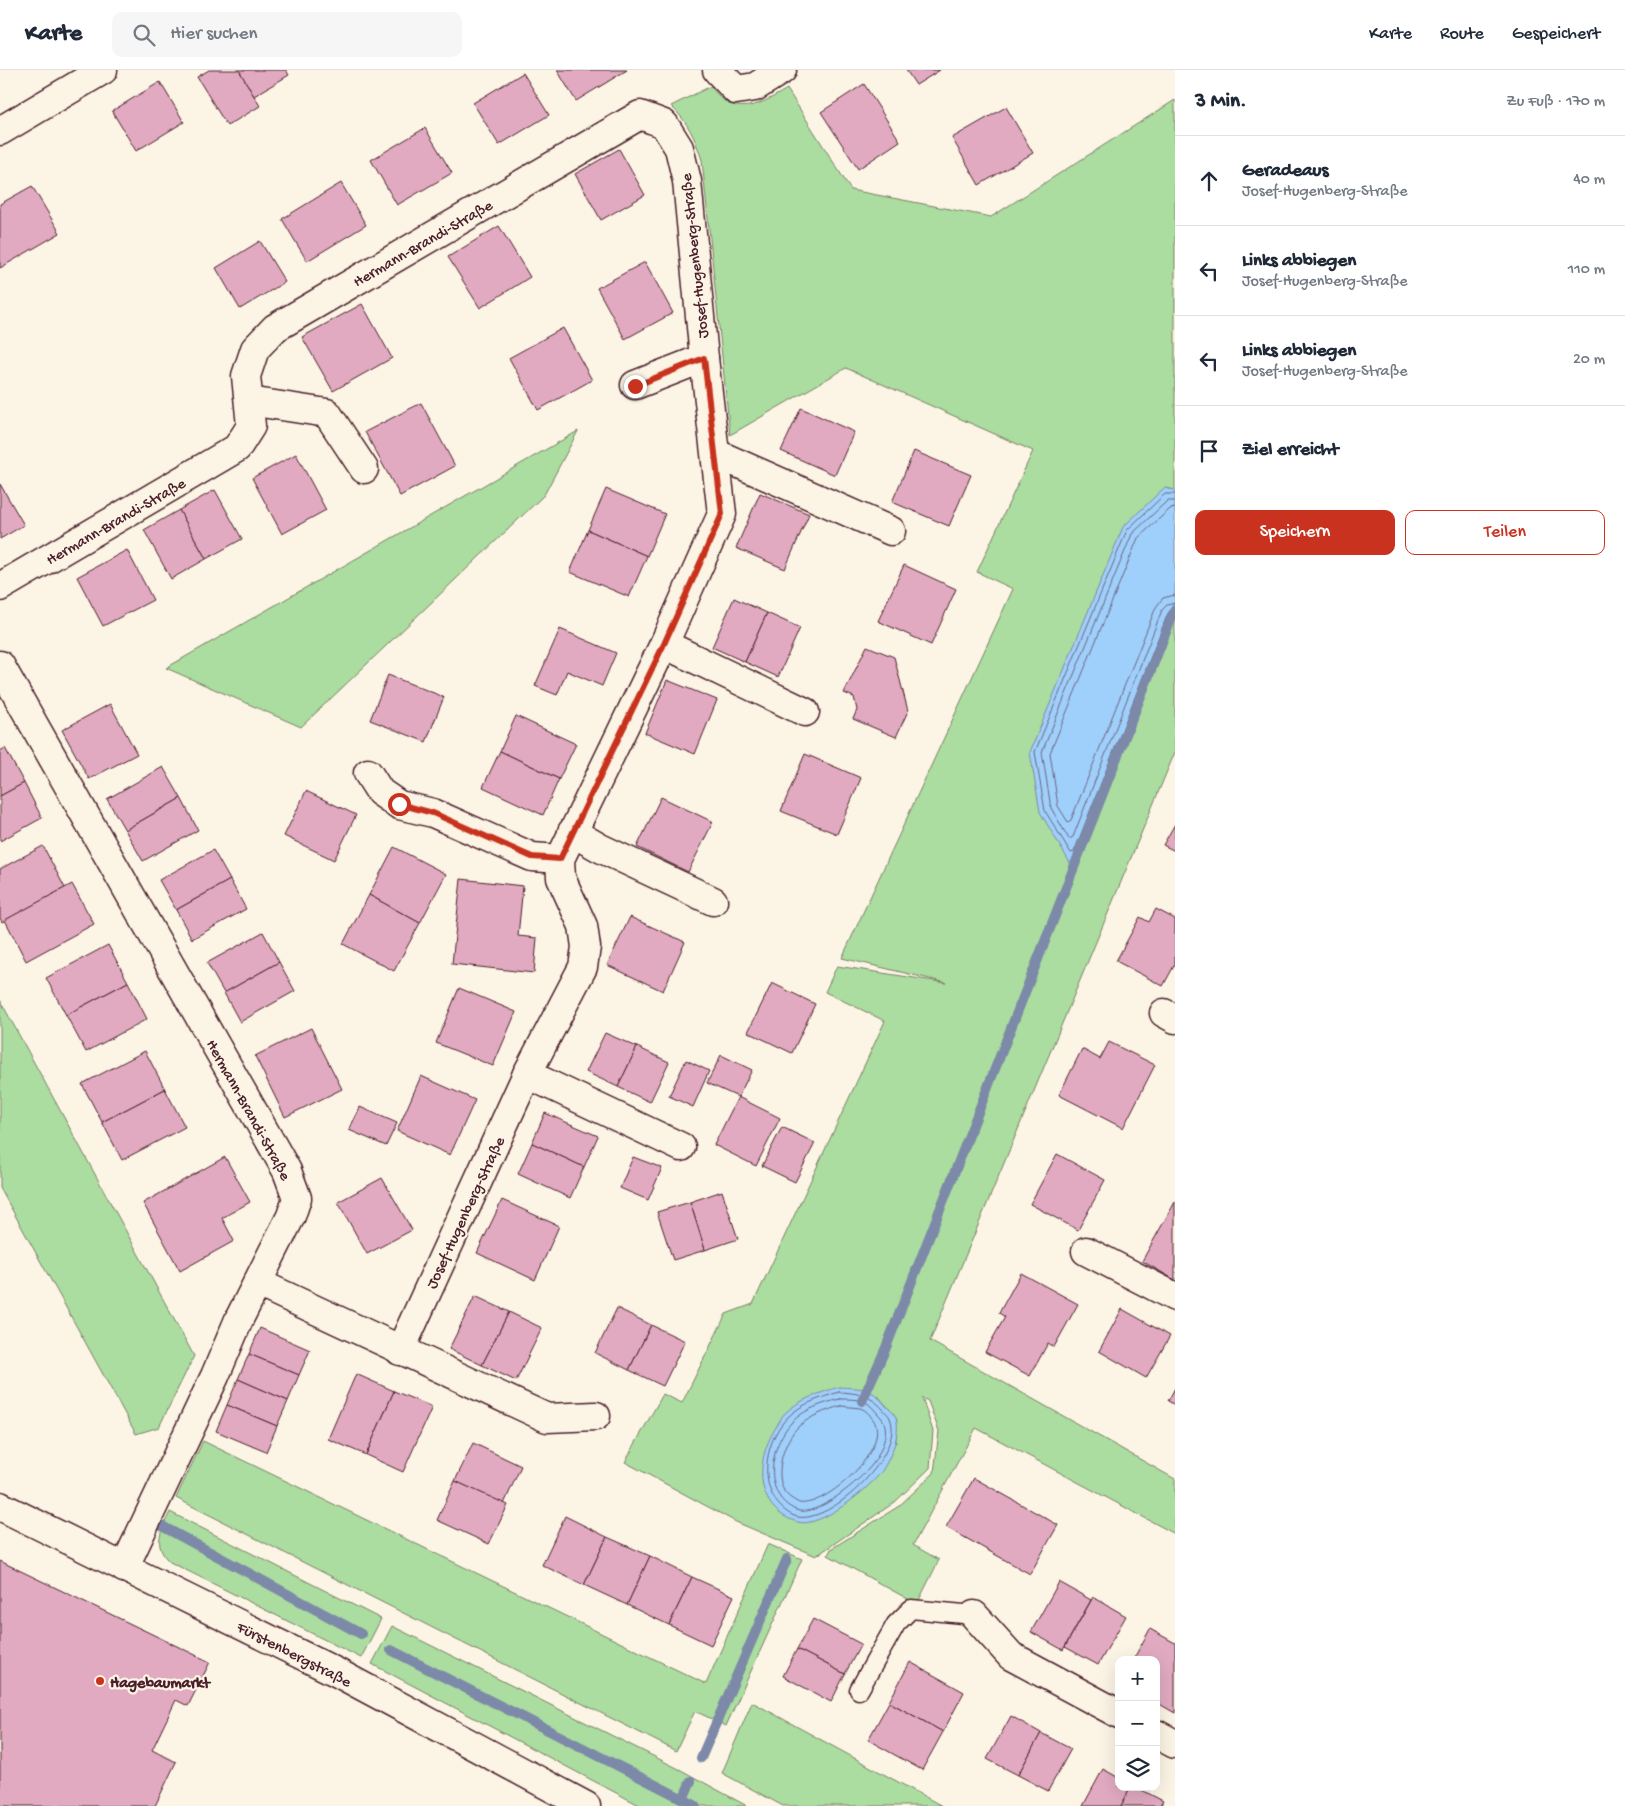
<!DOCTYPE html>
<html lang="de">
<meta charset="utf-8">
<style>
:root{--surface:#fff;--page:#f6f6f7;--text:#1f2937;--muted:#747a83;--line:#e0e1e3;--accent:#c8321e}
body{margin:0;font-family:"Gochi Hand",sans-serif;background:var(--page);color:var(--text)}
.controls{position:absolute;right:15px;bottom:15px;display:grid;overflow:hidden;border-radius:10px;box-shadow:0 5px 20px #0002}
.controls button{width:45px;height:45px;display:grid;place-items:center;padding:0;border:0;border-bottom:1px solid var(--line);background:var(--surface);color:var(--text);font:25px sans-serif}
.stop{position:absolute;width:15px;height:15px;margin:-11px;border:4px solid #c8321e;border-radius:50%;background:#fff}
.stop.end{background:#c8321e;border-color:#fff;box-shadow:0 1px 5px #0008}
.list{margin:0;padding:0;list-style:none}
h2{display:flex;justify-content:space-between;align-items:center;height:65px;margin:0;padding:0 20px;font-size:21px}
h2 small{font-size:16px;font-weight:400;color:var(--muted)}
.list li{display:grid;grid-template-columns:32px 1fr auto;gap:15px;align-items:center;box-sizing:border-box;height:90px;padding:0 20px;border-top:1px solid var(--line)}
.list b{display:block;font-size:19px;white-space:nowrap}
.list p{margin:0;font-size:16px;white-space:nowrap;color:var(--muted)}
.list em{font-size:16px;font-style:normal;color:var(--muted)}
.actions{display:flex;gap:10px;padding:15px 20px}
.actions a{flex:1;padding:11px 0;border:1px solid var(--accent);border-radius:10px;text-align:center;font-size:18px;color:var(--accent)}
.actions .main{background:var(--accent);color:#fff}
.icon{flex:none;width:28px;height:28px;fill:none;stroke:currentColor;stroke-width:2;stroke-linecap:round;stroke-linejoin:round}
.map{position:relative;flex:none;width:1175px;height:1736px;overflow:hidden}
header{display:flex;align-items:center;gap:30px;box-sizing:border-box;height:70px;padding:0 25px;background:var(--surface);border-bottom:1px solid var(--line)}
header strong{font-size:24px}
nav{display:flex;gap:28px;margin-inline-start:auto;font-size:18px}
.search{width:350px;height:45px;background:var(--page);display:flex;align-items:center;gap:12px;box-sizing:border-box;padding:0 18px;border-radius:10px;color:var(--muted);font-size:19px}
main{display:flex}
aside{flex:1;background:var(--surface)}
.map>svg:first-child{display:block}
.green{fill:#aadd9f;stroke:#7a7e65;fill-rule:evenodd}
.water{fill:#9fcffb;stroke:#7d89a8}
.lines{fill:none;stroke-linecap:round;stroke-linejoin:round}
.shore{stroke:#6c657e;stroke-width:1}
.stream{stroke:#7d89a8;stroke-width:10}
.building{fill:#e1aac1;stroke:#4a1f2b}
.lane-casing{stroke:#4a1f2b;stroke-width:21}
.street-casing{stroke:#4a1f2b;stroke-width:31}
.lane{stroke:#fcf5e5;stroke-width:18}
.street{stroke:#fcf5e5;stroke-width:28}
.route{stroke:#c8321e;stroke-width:6}
.poi-dot{fill:#c8321e;stroke:#fcf5e5;stroke-width:2}
.labels{text-anchor:middle;stroke-width:4.5;stroke-linejoin:round;paint-order:stroke}
.street-label{font-size:16px;fill:#4a1f2b;stroke:#fcf5e5}
.poi-label{font-size:16px;font-weight:bold;fill:#4a1f2b;stroke:#fcf5e5;text-anchor:start}
</style>
<header>
<strong>Karte</strong>
<div class="search"><svg class="icon" aria-label="search" viewBox="0 0 24 24"><circle cx="10" cy="10" r="6"/><path d="M15 15l6 6"/></svg>Hier suchen</div>
<nav><a>Karte</a><a>Route</a><a>Gespeichert</a></nav>
</header>
<main>
<div class="map">
<svg width="1175" height="1736" viewBox="0 0 1175 1736">
<rect width="100%" height="100%" fill="#fcf5e5"/>
<filter id="ink" filterUnits="userSpaceOnUse"><feTurbulence type="fractalNoise" baseFrequency=".02" numOctaves="2"/><feDisplacementMap in="SourceGraphic" scale="10" xChannelSelector="R" yChannelSelector="G"/><feConvolveMatrix kernelMatrix="1 2 1 2 8 2 1 2 1" color-interpolation-filters="sRGB"/></filter>
<g filter="url(#ink)">
<g class="green">
<path d="M711 16C733 50 760 35 787 19L851 120 991 147 1175 30V420L1164 418 1073 797 1175 539V682L930 1271 1175 1409V1464L976 1358 913 1475 939 1490 917 1534 828 1485 831 1479 899 1436 934 1403 939 1361 928 1331 922 1328 933 1361 930 1398 895 1432 816 1486 736 1452 625 1392 663 1324 682 1333 726 1244 753 1234 885 951 825 922 837 896 947 913 842 888 1013 519 977 502 1033 381 846 298 730 365 702 90C695 68 688 52 671 36ZM878 1326 896 1347V1373Z"/>
<path d="M578 361 544 425 301 657 166 598Z"/>
<path d="M0 930 194 1286 159 1357 136 1364 0 1118Z"/>
<path d="M203 1371 706 1614 768 1474 802 1489 726 1656 695 1641 676 1681 176 1428Z"/>
<path d="M170 1442 381 1549 361 1588 170 1492C152 1476 161 1460 170 1442Z"/>
<path d="M392 1556 681 1700 747 1736H641L372 1594Z"/>
<path d="M752 1632 942 1736H783L722 1703Z"/>
</g>
<g class="water">
<path d="M1164 418 1175 420V539L1073 798 1040 742 1030 682 1123 457Z"/>
<path d="M839 1317C848 1318 861 1317 869 1321 876 1324 881 1330 886 1336 889 1339 894 1343 896 1347 901 1364 891 1387 882 1401 870 1418 820 1459 798 1452 754 1440 755 1391 775 1359 778 1354 781 1347 785 1343 800 1329 820 1323 839 1317Z"/>
</g>
<g class="lines">
<g class="shore">
<path d="M1175 424H1165L1127 460 1035 682 1045 741 1071 783 1074 782 1168 543 1175 539"/>
<path d="M1175 431H1167L1132 464 1042 682 1051 738 1069 769 1073 767 1162 540 1167 535 1175 533"/>
<path d="M1175 438 1170 439 1138 468 1050 683 1058 736 1068 752 1071 750 1156 537 1163 528 1175 525"/>
<path d="M839 1322C858 1323 870 1325 883 1339 885 1342 889 1345 890 1348 906 1384 824 1462 792 1445 756 1426 762 1373 788 1347 802 1333 821 1328 839 1322Z"/>
<path d="M840 1329C847 1329 856 1329 863 1331 869 1333 873 1338 877 1343 879 1345 883 1349 884 1352 889 1365 880 1384 872 1395 861 1409 816 1449 796 1440 761 1425 770 1375 792 1352 804 1339 824 1333 840 1329Z"/>
<path d="M841 1336C847 1337 854 1337 860 1338 866 1340 869 1344 872 1348 895 1375 826 1438 799 1433 794 1430 788 1427 784 1421 774 1402 784 1370 799 1356 811 1346 826 1340 841 1336Z"/>
</g>
<g class="stream">
<path d="M862 1331 885 1280 1175 539"/>
<path d="M149 1449 361 1564"/>
<path d="M391 1580 683 1729"/>
<path d="M701 1688 787 1489"/>
<path d="M691 1711 683 1729 696 1736"/>
</g>
</g>
<g class="building">
<path d="M209 0H239L260 36 227 56 197 7Z"/>
<path d="M239 0H286L289 5 254 26Z"/>
<path d="M557 0H627L576 31Z"/>
<path d="M906 0H940L916 15Z"/>
<path d="M523 3 549 45 499 75 473 33Z"/>
<path d="M160 12 184 52 136 81 112 41Z"/>
<path d="M864 14 900 71 858 99 821 42Z"/>
<path d="M1006 37 1033 83 979 115 952 68Z"/>
<path d="M425 58 452 103 397 135 371 90Z"/>
<path d="M619 79 645 125 601 150 575 104Z"/>
<path d="M341 113 366 155 307 191 282 149Z"/>
<path d="M32 116 60 163 0 198V134Z"/>
<path d="M499 156 530 207 480 238 448 187Z"/>
<path d="M260 171 285 212 240 239 216 198Z"/>
<path d="M645 192 673 243 625 269 597 218Z"/>
<path d="M362 234 392 288 333 321 302 267Z"/>
<path d="M563 258 592 310 538 340 509 288Z"/>
<path d="M421 333 455 396 400 426 365 362Z"/>
<path d="M801 338 854 362 835 405 781 381Z"/>
<path d="M914 381 971 405 949 456 892 432Z"/>
<path d="M296 384 326 440 282 464 252 408Z"/>
<path d="M0 414 24 455 0 469Z"/>
<path d="M606 419 665 444 647 486 588 460Z"/>
<path d="M215 420 242 469 206 489 179 440Z"/>
<path d="M760 423 809 444 785 499 736 478Z"/>
<path d="M179 440 206 489 171 509 144 460Z"/>
<path d="M588 460 647 486 629 527 570 502Z"/>
<path d="M127 480 153 530 103 556 77 507Z"/>
<path d="M904 495 956 519 931 575 878 551Z"/>
<path d="M734 528 767 543 745 592 712 577Z"/>
<path d="M767 543 800 558 778 607 745 592Z"/>
<path d="M560 559 616 583 602 616 567 601 557 625 535 616Z"/>
<path d="M867 576 894 587 908 641 896 667 853 649 857 640 854 627 844 623Z"/>
<path d="M388 605 444 627 426 672 370 650Z"/>
<path d="M667 610 717 630 695 684 645 663Z"/>
<path d="M110 634 137 684 89 709 62 660Z"/>
<path d="M516 646 576 674 559 709 500 681Z"/>
<path d="M5 678 24 713 0 726V681Z"/>
<path d="M500 681 559 709 543 745 483 717Z"/>
<path d="M805 684 861 708 837 764 781 741Z"/>
<path d="M163 697 181 728 125 760 107 729Z"/>
<path d="M24 713 42 748 0 771V726Z"/>
<path d="M306 721 356 745 334 790 284 766Z"/>
<path d="M661 727 713 752 688 802 637 777Z"/>
<path d="M181 728 198 760 143 791 125 760Z"/>
<path d="M1175 754V781L1163 775Z"/>
<path d="M43 776 65 818 2 852 0 848V799Z"/>
<path d="M394 777 446 804 420 853 369 825Z"/>
<path d="M213 780 230 810 176 840 159 810Z"/>
<path d="M461 809 523 816 518 866 537 868 534 903 452 894Z"/>
<path d="M230 810 246 839 192 869 176 840Z"/>
<path d="M72 814 94 854 26 891 5 850Z"/>
<path d="M369 825 420 853 394 901 343 874Z"/>
<path d="M1156 839 1175 849V894L1163 916 1116 891 1140 847 1149 852Z"/>
<path d="M630 847 685 872 663 921 607 895Z"/>
<path d="M263 862 279 892 224 923 207 893Z"/>
<path d="M108 875 128 912 66 945 46 908Z"/>
<path d="M279 892 295 921 240 952 224 923Z"/>
<path d="M128 912 147 949 86 982 66 945Z"/>
<path d="M772 913 815 934 792 983 748 962Z"/>
<path d="M459 918 516 942 493 996 436 973Z"/>
<path d="M311 958 342 1019 285 1047 255 986Z"/>
<path d="M605 963 637 977 618 1017 586 1002Z"/>
<path d="M1109 972 1155 995 1123 1058 1059 1025 1082 979 1100 989Z"/>
<path d="M637 977 669 992 650 1032 618 1017Z"/>
<path d="M145 981 165 1019 102 1052 82 1014Z"/>
<path d="M721 985 752 1000 738 1027 707 1013Z"/>
<path d="M686 990 709 1001 693 1037 669 1026Z"/>
<path d="M421 1006 475 1030 450 1085 397 1061Z"/>
<path d="M165 1019 185 1057 122 1090 102 1052Z"/>
<path d="M738 1027 780 1048 756 1096 714 1075Z"/>
<path d="M360 1037 397 1053 386 1076 349 1060Z"/>
<path d="M545 1043 598 1066 584 1097 532 1073Z"/>
<path d="M782 1057 815 1073 795 1112 762 1096Z"/>
<path d="M532 1073 584 1097 570 1128 518 1104Z"/>
<path d="M1057 1084 1105 1110 1078 1160 1030 1134Z"/>
<path d="M225 1087 250 1132 222 1148 234 1171 180 1201 143 1133Z"/>
<path d="M633 1087 662 1098 648 1130 620 1118Z"/>
<path d="M382 1108 412 1160 367 1184 338 1132Z"/>
<path d="M722 1121 738 1169 705 1180 690 1132Z"/>
<path d="M502 1130 559 1156 535 1210 477 1183Z"/>
<path d="M690 1132 705 1180 673 1190 657 1142Z"/>
<path d="M1175 1132V1210L1142 1191Z"/>
<path d="M1021 1203 1078 1234 1054 1277 1048 1273 1030 1306 985 1282 1005 1247 999 1243Z"/>
<path d="M475 1226 509 1242 482 1295 449 1279Z"/>
<path d="M617 1238 651 1255 629 1300 595 1283Z"/>
<path d="M1122 1239 1170 1266 1146 1308 1099 1281Z"/>
<path d="M509 1242 542 1258 516 1311 482 1295Z"/>
<path d="M651 1255 685 1271 663 1316 629 1300Z"/>
<path d="M260 1258 310 1280 299 1305 249 1284Z"/>
<path d="M249 1284 299 1305 288 1331 238 1309Z"/>
<path d="M356 1304 394 1321 366 1385 328 1369Z"/>
<path d="M238 1309 288 1331 277 1356 227 1335Z"/>
<path d="M1175 1318V1335L1168 1331Z"/>
<path d="M394 1321 432 1337 403 1402 366 1385Z"/>
<path d="M227 1335 277 1356 266 1382 216 1361Z"/>
<path d="M473 1373 521 1396 504 1434 455 1411Z"/>
<path d="M974 1408 1058 1455 1030 1504 946 1457Z"/>
<path d="M455 1411 508 1435 489 1474 437 1450Z"/>
<path d="M565 1446 607 1467 584 1515 542 1495Z"/>
<path d="M607 1467 650 1486 627 1535 584 1515Z"/>
<path d="M650 1486 692 1507 669 1555 627 1535Z"/>
<path d="M0 1491 210 1592 188 1636 176 1630 152 1680 176 1692 155 1736H0Z"/>
<path d="M692 1507 734 1526 711 1575 669 1555Z"/>
<path d="M1059 1512 1091 1530 1063 1580 1031 1562Z"/>
<path d="M1093 1527 1126 1546 1098 1595 1065 1577Z"/>
<path d="M813 1549 861 1574 845 1604 797 1579Z"/>
<path d="M1150 1559 1175 1573V1643L1156 1632V1590H1133Z"/>
<path d="M797 1579 845 1604 831 1632 783 1606Z"/>
<path d="M910 1592 964 1622 943 1662 889 1632Z"/>
<path d="M889 1632 943 1662 922 1700 868 1670Z"/>
<path d="M1011 1646 1041 1663 1018 1705 987 1689Z"/>
<path d="M1041 1663 1071 1679 1048 1721 1018 1705Z"/>
<path d="M1103 1699 1119 1708V1717H1131L1121 1736H1083Z"/>
<path d="M1131 1717H1136L1163 1731 1160 1736H1121Z"/>
</g>
<g class="lines">
<g class="lane-casing">
<path id="lane" d="M859 1620 896 1554 911 1539 974 1545"/>
</g>
<g class="street-casing">
<g id="street">
<path d="M717 0 736 20 755 17 782 0"/>
<path d="M0 61 103 0"/>
<path d="M635 315 704 288"/>
<path d="M249 331 327 343 364 399"/>
<path d="M717 384 891 461"/>
<path d="M0 517 237 378 251 356 246 306 255 279 275 258 640 45 664 54 679 78 687 111 704 288 722 444 664 574 560 789 561 808 583 856 586 877 583 897 527 1004 400 1281"/>
<path d="M664 574 805 642"/>
<path d="M0 595 287 1101 297 1128 291 1146 240 1247 215 1306 124 1498"/>
<path d="M368 703 380 722 399 735 433 743 532 787 560 789"/>
<path d="M572 762 600 778 713 831"/>
<path d="M1164 943 1175 949"/>
<path d="M527 1004 681 1077"/>
<path d="M1086 1181 1175 1227"/>
<path d="M258 1213 547 1348 596 1346"/>
<path d="M0 1436 336 1602 586 1736"/>
<path d="M974 1545 1011 1586 1119 1644"/>
<path d="M1156 1664 1175 1674"/>
</g>
</g>
<use href="#lane" class="lane"/>
<use href="#street" class="street"/>
</g>
</g>
<g class="lines" filter="url(#ink)">
<path class="route" d="M399 734 433 743 532 787 560 789 664 574 722 444 704 288 635 316"/>
</g>
<circle class="poi-dot" cx="100" cy="1611" r="5"/>
<g class="labels">
<g class="street-label">
<text transform="translate(422 172) rotate(-30)" y="6">Hermann-Brandi-Straße</text>
<text transform="translate(693 186) rotate(-96)" y="6">Josef-Hugenberg-Straße</text>
<text transform="translate(115 450) rotate(-30)" y="6">Hermann-Brandi-Straße</text>
<text transform="translate(250 1039) rotate(61)" y="6">Hermann-Brandi-Straße</text>
<text transform="translate(464 1142) rotate(-65)" y="6">Josef-Hugenberg-Straße</text>
<text transform="translate(295 1583) rotate(27)" y="6">Fürstenbergstraße</text>
</g>
<g class="poi-label">
<text x="110" y="1617">Hagebaumarkt</text>
</g>
</g>
</svg>
<div class="controls">
<button>+</button>
<button>−</button>
<button><svg class="icon" aria-label="layers" viewBox="0 0 24 24"><path d="M12 4l9 5-9 5-9-5zM3 14l9 5 9-5"/></svg></button>
</div>
<div class="stop" style="left:399px;top:734px"></div>
<div class="stop end" style="left:635px;top:316px"></div>
</div>
<aside>
<h2>3 Min.<small>Zu Fuß · 170 m</small></h2>
<ul class="list">
<li><svg class="icon" aria-label="ahead" viewBox="0 0 24 24"><path d="M12 20V5M6 11l6-6 6 6"/></svg><div><b>Geradeaus</b><p>Josef-Hugenberg-Straße</p></div><em>40 m</em></li>
<li><svg class="icon" aria-label="left" viewBox="0 0 24 24"><path d="M17 20v-9H6M10 6l-5 5 5 5"/></svg><div><b>Links abbiegen</b><p>Josef-Hugenberg-Straße</p></div><em>110 m</em></li>
<li><svg class="icon" aria-label="left" viewBox="0 0 24 24"><path d="M17 20v-9H6M10 6l-5 5 5 5"/></svg><div><b>Links abbiegen</b><p>Josef-Hugenberg-Straße</p></div><em>20 m</em></li>
<li><svg class="icon" aria-label="arrive" viewBox="0 0 24 24"><path d="M6 21V4h12l-3 4 3 4H6"/></svg><div><b>Ziel erreicht</b></div></li>
</ul>
<div class="actions"><a class="main">Speichern</a><a>Teilen</a></div>
</aside>
</main>
